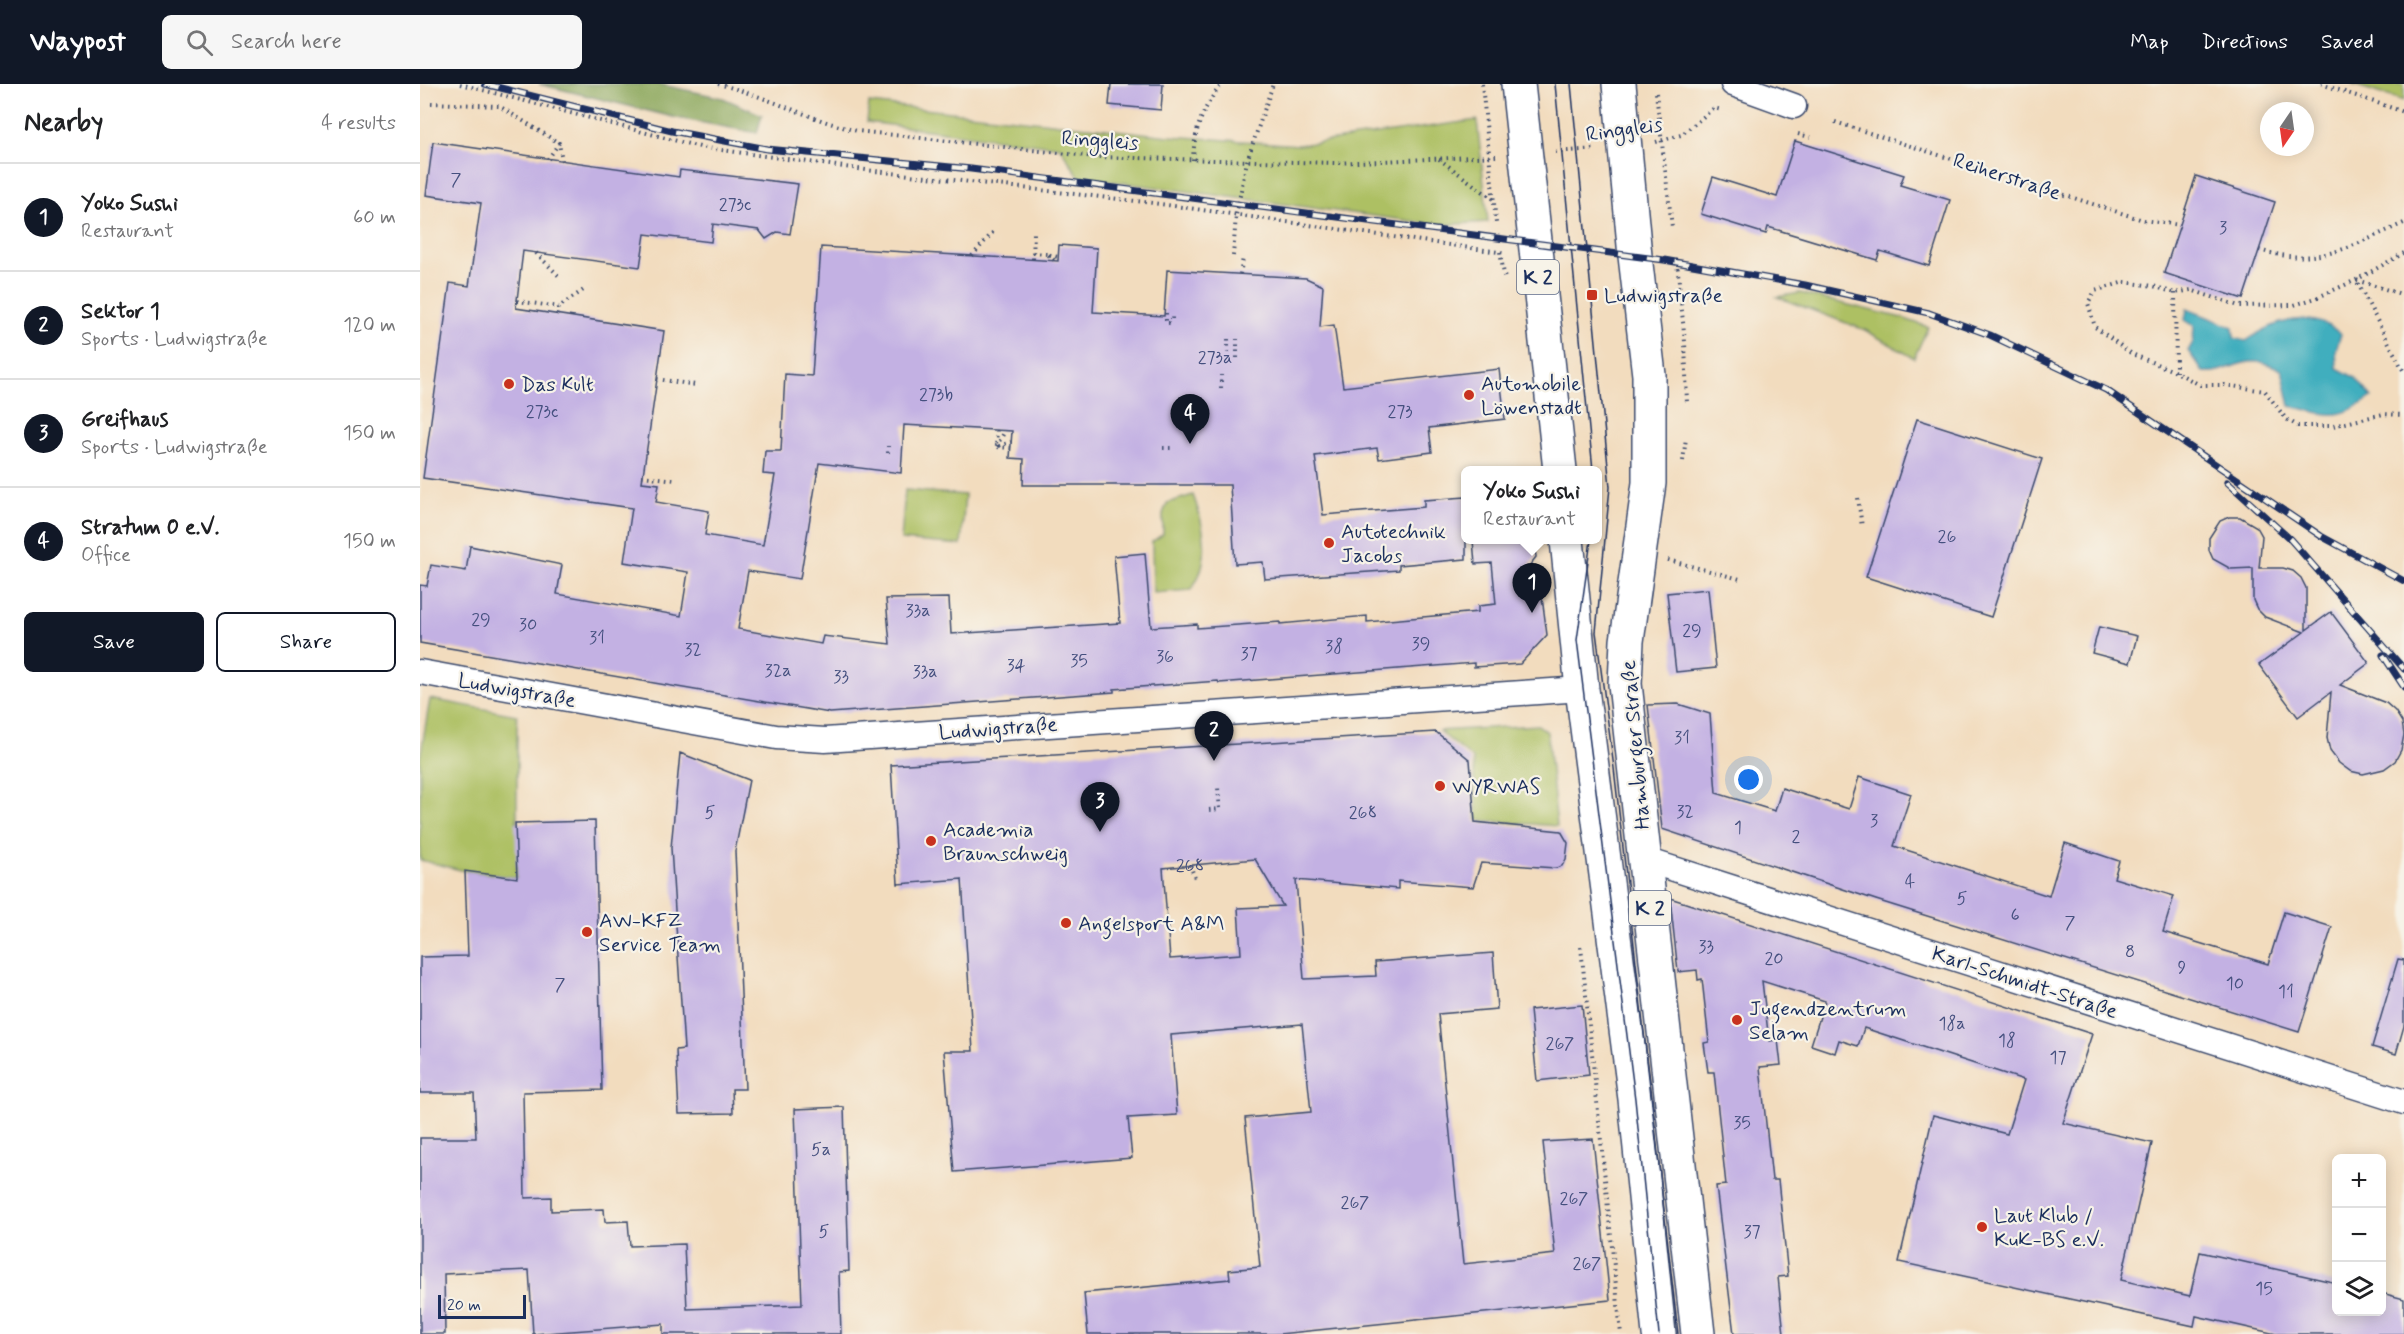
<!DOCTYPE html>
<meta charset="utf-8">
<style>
:root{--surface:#fff;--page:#f6f6f6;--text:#202124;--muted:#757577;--line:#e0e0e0;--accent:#111827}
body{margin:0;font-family:Mynerve,sans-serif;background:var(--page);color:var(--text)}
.controls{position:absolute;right:18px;bottom:18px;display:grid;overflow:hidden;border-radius:9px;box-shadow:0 3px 15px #0003}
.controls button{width:54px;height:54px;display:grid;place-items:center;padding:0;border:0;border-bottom:2px solid var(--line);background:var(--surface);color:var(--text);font:30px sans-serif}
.compass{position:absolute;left:1840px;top:18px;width:54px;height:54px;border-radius:50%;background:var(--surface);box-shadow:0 3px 15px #0003;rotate:193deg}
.scale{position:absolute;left:18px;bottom:15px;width:88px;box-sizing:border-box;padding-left:6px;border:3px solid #1b2f5e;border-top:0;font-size:16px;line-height:21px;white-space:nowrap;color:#1b2f5e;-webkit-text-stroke:4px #f7f3e8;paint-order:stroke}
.you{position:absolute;left:1329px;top:696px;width:21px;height:21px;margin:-15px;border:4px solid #fff;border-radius:50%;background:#1a73e8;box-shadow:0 0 0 9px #1a73e833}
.badge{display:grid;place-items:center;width:39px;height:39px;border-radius:50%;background:var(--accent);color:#fff;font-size:20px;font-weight:700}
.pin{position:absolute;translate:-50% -50px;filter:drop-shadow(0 2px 3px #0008)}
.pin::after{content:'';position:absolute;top:32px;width:21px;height:18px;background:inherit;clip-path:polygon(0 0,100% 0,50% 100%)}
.popup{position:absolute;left:1041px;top:382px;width:141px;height:78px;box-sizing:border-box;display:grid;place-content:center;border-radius:9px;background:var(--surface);filter:drop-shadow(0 2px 4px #0005);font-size:20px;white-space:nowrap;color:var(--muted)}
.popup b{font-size:22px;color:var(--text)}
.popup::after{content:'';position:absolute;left:50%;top:100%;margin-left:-12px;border:12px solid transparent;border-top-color:var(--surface)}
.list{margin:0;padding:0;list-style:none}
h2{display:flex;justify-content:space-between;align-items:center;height:78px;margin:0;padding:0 24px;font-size:26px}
h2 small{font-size:20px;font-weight:400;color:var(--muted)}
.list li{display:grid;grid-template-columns:39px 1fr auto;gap:18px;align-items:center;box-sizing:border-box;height:108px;padding:0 24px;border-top:2px solid var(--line)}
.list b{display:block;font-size:22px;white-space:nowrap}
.list p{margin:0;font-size:20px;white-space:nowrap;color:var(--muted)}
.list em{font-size:20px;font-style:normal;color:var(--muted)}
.actions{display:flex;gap:12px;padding:18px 24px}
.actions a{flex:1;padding:14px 0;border:2px solid var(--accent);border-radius:9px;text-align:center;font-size:21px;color:var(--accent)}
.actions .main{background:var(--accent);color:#fff}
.icon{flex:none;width:33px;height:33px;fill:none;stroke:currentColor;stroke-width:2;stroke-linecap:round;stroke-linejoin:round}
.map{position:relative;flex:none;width:1984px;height:1250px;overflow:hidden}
header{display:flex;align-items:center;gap:36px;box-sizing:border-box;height:84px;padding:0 30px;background:var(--accent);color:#fff}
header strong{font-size:28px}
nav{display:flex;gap:33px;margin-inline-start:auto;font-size:21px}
.search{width:420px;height:54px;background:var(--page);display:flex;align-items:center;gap:15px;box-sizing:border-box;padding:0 21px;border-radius:9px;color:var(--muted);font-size:22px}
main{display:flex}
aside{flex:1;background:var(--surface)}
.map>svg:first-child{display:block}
.green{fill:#adc064;stroke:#647861;stroke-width:1.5}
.forest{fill:#8aa65a;stroke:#526a5c;stroke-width:1.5}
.water{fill:#40aebe;stroke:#2e6e8e;stroke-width:1.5}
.building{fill:#c3b1e3;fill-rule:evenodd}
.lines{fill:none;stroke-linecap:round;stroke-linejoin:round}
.street-casing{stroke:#3b496c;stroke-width:27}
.primary-casing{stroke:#3b496c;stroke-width:36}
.path{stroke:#3b496c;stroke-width:4;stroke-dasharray:1.5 4.5;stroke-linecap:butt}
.street{stroke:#fff;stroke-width:24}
.primary{stroke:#fff;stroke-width:33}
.tram{stroke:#1b2f5e;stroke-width:1.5}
.rail-casing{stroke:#1b2f5e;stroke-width:7}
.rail{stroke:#f7f3e8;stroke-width:4.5;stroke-dasharray:14;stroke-linecap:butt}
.poi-dot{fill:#c8321e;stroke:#f7f3e8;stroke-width:2}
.labels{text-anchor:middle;stroke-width:4.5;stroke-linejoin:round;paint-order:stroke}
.number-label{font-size:18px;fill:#45507f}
.shield{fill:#f7f3e8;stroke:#5d6a87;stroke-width:1.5}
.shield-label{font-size:20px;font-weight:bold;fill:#1b2f5e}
.street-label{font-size:21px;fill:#1b2f5e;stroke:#f7f3e8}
.poi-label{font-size:21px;fill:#1b2f5e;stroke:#f7f3e8;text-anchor:start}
</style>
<header>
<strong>Waypost</strong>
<div class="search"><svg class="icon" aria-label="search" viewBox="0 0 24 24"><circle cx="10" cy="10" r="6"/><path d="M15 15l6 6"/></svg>Search here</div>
<nav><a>Map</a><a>Directions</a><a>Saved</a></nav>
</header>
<main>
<aside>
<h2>Nearby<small>4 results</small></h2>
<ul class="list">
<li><span class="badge">1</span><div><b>Yoko Sushi</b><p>Restaurant</p></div><em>60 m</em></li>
<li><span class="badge">2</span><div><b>Sektor 1</b><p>Sports · Ludwigstraße</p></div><em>120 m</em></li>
<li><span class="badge">3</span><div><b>Greifhaus</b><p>Sports · Ludwigstraße</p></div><em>150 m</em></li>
<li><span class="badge">4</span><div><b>Stratum 0 e.V.</b><p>Office</p></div><em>150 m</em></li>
</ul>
<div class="actions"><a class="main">Save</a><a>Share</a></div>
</aside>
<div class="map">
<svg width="1984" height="1250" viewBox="0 0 1984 1250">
<rect width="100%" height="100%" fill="#f7f3e8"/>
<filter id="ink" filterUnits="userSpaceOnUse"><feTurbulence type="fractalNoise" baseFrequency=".0167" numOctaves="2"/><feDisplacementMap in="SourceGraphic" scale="12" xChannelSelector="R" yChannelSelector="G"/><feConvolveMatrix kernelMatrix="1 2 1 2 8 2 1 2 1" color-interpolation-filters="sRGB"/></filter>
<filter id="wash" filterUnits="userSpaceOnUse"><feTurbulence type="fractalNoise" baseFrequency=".008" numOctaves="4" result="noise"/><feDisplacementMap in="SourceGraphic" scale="24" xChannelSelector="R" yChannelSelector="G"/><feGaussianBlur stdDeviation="1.35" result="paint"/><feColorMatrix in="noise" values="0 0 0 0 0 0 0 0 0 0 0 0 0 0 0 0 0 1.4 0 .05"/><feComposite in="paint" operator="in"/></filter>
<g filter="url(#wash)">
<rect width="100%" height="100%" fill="#f2dcbe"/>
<g class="green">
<path d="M1931 0H1984V17Z"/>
<path d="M449 19 749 52 879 61 1057 36 1068 138 1021 141 659 93 640 63 447 38Z"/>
<path d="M1380 209 1482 234 1508 243 1494 274 1445 246 1357 213Z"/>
<path d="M485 406 545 411 541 461 481 456Z"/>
<path d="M773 411C785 443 792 477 771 506L733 509 732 458 743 450V430L747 419Z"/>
<path d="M10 615 97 631V794L45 787 0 776V674Z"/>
<path d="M1118 641 1127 648 1137 742 1057 736 1053 675 1019 647Z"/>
</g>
<path class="forest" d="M119 0H238L303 14 342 31 337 49 257 34Z"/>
<path class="water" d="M1767 225 1813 243 1814 254 1826 257C1855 236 1890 225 1921 250L1916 266 1917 284 1936 294 1952 313C1916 338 1911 331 1870 322L1862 286C1855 283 1847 278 1839 278 1819 275 1803 291 1783 288L1768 267 1773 258 1774 242 1765 236Z"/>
<g id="blocks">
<g class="building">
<path d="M691 0H743L741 26 689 21Z"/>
<path d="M1375 57 1484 91 1480 101 1530 116 1509 182 1460 167 1457 176 1348 143 1346 150 1281 130 1293 93 1357 113Z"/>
<path d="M13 58 259 93 260 86 378 100 370 150 357 148 346 155 339 146 293 140 291 158 225 150 220 183 103 167 96 224 244 247 222 398 239 400 236 418 289 427 285 451 343 461 355 391 343 390 345 367H361L365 290 392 292 401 163 638 177 639 161 677 164 673 228 744 232 747 186 886 194 903 202 900 243 914 241 923 303 1079 285 1085 335 1009 344 1012 368 959 375 957 364 895 372 903 431 1004 423V416L1046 413V475L979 481V486L845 495 843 478 815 480 810 401H603L604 375 590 374 592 347 484 341 481 389 399 379 380 495 328 487 318 545 401 560 403 552 470 560 466 515 529 514 531 550 700 539 694 472 725 469 731 543 777 540V544L860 538V540L947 532V538L1058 528V522L1076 520 1072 479 1055 480 1053 456H1114L1116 473 1103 490 1121 506 1127 551 1100 580 1054 583V579L799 599 798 597 694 605V608L410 629 0 559V501L7 502 11 481 46 487 50 462 142 481 137 510 261 532 268 488 204 478 212 424 3 394 30 199 49 202 61 119 6 111Z"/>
<path d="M1776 92 1855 118 1823 215 1744 189Z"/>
<path d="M1497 335 1622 375 1571 533 1446 493Z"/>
<path d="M1809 433H1820L1837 443 1842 452 1839 484H1863L1873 487 1881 494 1886 504V546L1911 528 1949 579 1920 601 1966 619 1975 627 1982 638 1984 651 1981 666 1975 677 1964 685 1943 690 1930 687 1919 679 1910 667 1907 654 1911 608 1878 633 1839 581 1884 548 1845 533 1837 525 1833 516V484L1811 485 1793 475 1789 466V454L1800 437Z"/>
<path d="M1288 505 1296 584 1256 588 1247 509Z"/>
<path d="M1679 543 1717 552 1710 579 1672 569Z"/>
<path d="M1258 620 1290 630 1296 709 1355 727 1362 704 1429 725 1439 693 1491 710 1474 762 1629 812 1645 759 1699 777 1694 794 1754 812 1743 848 1848 880 1864 828 1912 843 1879 948 1456 816 1242 745 1228 621Z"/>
<path d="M1016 648 1050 676 1055 738 1141 747 1148 759 1146 775 1142 782 1136 784 1061 779 1053 803 978 797V805L876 796 884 895 956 892 955 878 1073 869 1077 925 1018 930 1043 1180 1135 1170 1123 1058 1173 1055 1190 1216 859 1250H668L664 1209 810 1195 809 1186 840 1183 825 1034 891 1028 882 940 751 951 757 1031 708 1034 712 1074 534 1088 524 967H553L542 795 478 800 471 681ZM835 775 863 822 818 824 821 870 750 875 743 784Z"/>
<path d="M260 669 329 696 315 767 325 1005H312L313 1029 259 1030 256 966 264 965 251 764Z"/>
<path d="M175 737 182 1006 103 1008 105 1114 131 1113V1127L184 1125 185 1138 208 1137 210 1162 264 1160 267 1225 382 1221 375 1025 424 1023 429 1187 419 1188 421 1250H243V1240L113 1250 109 1186 24 1190 25 1250H0V1054H56L54 1009H0V873L48 872 45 787 97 794 95 739Z"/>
<path d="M1250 814 1672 950 1643 1039 1732 1059 1701 1196 1770 1212 1780 1168 1917 1199V1227H1962V1209L1984 1215V1250H1856L1776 1232 1774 1242 1479 1178 1513 1031 1587 1050 1604 996 1444 944 1438 962 1419 956 1415 969 1391 961 1405 917 1342 897 1349 957 1358 956 1361 981 1340 983 1352 1096H1358L1368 1192 1358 1193 1364 1250H1314L1296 1102 1306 1101 1294 988H1288L1284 959 1289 958 1282 895 1278 896 1277 886 1258 888Z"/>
<path d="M1978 875 1984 876V942L1976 970 1952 963Z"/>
<path d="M1162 921 1169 991 1117 997 1110 926Z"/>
</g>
</g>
</g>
<g filter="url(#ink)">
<use href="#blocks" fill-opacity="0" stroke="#3b496c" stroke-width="1.5"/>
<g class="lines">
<g class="street-casing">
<g id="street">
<path d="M1313 0 1374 22"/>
<path d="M0 588 356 653 405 656 1162 605"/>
<path d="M1226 776 1984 1018"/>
</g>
</g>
<g class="primary-casing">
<g id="primary">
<path d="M1098 0 1140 386"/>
<path d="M1199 0 1215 172 1229 291V399L1207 557 1205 600 1278 1250"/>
<path d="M1147 456 1162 605 1215 1015 1239 1250"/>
</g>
</g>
<g class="path">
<path d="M40 0 280 63 446 86 733 119 1086 169"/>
<path d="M298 0C346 12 389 35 437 47L676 73 916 79 1077 72"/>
<path d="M1062 0 1076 139"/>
<path d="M1901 0 1984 28"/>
<path d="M1236 9 1252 143"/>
<path d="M11 19 79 22 139 59"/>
<path d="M1415 38 1723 136 1760 141"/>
<path d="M1378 50 1390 53"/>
<path d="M1236 58 1261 51 1294 24 1302 26"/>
<path d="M1135 68 1175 65"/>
<path d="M128 75 139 59 142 77"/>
<path d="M1019 75 1073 115"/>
<path d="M773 76C774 46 783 23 802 0"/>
<path d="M1839 166C1899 184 1931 162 1984 139"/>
<path d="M1080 168 1085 196"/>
<path d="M116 169 140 193"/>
<path d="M613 169 627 170"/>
<path d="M1984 169 1936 196 1896 214 1874 221 1819 222 1771 206 1755 209 1733 202 1704 198 1675 207 1668 219 1675 243 1712 270 1756 288 1780 301H1805L1845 307 1866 335 1878 342H1913L1963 330 1984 331"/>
<path d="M552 172 574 147"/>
<path d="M813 172 816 131 827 77 853 0"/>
<path d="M613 175 614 149"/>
<path d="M634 176 627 170 638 173"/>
<path d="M1257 178 1265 258 1267 320"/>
<path d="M820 190 823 174"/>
<path d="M1755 209 1756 288"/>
<path d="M1984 211 1936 196 1984 288"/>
<path d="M97 217 139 223"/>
<path d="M746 229V239H752"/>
<path d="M137 231 139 223 165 205"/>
<path d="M752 235V229"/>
<path d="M808 255V273"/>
<path d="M817 274V255"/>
<path d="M237 295 276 301"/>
<path d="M801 304V291"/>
<path d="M577 346 576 363 585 347"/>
<path d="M591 364 576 363 591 358"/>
<path d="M743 364H752"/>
<path d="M468 369V362"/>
<path d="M1263 377 1266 354"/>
<path d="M222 392 256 396"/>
<path d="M1438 414 1442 443"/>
<path d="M1248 476 1320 495"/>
<path d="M789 726 800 725 798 704"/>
<path d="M770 781 775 794"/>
<path d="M1161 863 1201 1250"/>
</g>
<use href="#street" class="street"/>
<use href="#primary" class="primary"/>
<g class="tram">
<path d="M1135 0 1173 386"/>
<path d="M1151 0 1190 403 1176 548 1194 684 1258 1250"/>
<path d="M1171 456 1157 556 1215 1015 1239 1250"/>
</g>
<g class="rail-casing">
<g id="rail">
<path d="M65 0 252 47 347 65 551 85 1244 176 1385 201 1509 229 1570 251 1686 306 1901 452 1984 497"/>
<path d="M1807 398 1870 455 1984 585"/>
<path d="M1963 571 1984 603"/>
</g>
</g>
<use href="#rail" class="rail"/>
</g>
</g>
<g class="poi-dot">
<rect x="1166" y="205" width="12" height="12" rx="3"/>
<circle cx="89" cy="300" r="6"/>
<circle cx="1049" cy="311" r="6"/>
<circle cx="909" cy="459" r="6"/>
<circle cx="1020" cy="702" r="6"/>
<circle cx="511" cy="757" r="6"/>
<circle cx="646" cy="839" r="6"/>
<circle cx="167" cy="848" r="6"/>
<circle cx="1317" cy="936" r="6"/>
<circle cx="1562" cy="1143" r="6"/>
</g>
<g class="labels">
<g class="number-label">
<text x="36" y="101">7</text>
<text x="315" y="126">273c</text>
<text x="1803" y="149">3</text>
<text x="795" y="279">273a</text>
<text x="516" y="316">273b</text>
<text x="122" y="333">273c</text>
<text x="980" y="333">273</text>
<text x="1527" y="458">26</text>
<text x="498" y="532">33a</text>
<text x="61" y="541">29</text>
<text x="108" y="546">30</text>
<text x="1272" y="552">29</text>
<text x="177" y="559">31</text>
<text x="1001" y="565">39</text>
<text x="914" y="568">38</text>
<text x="273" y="571">32</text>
<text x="829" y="575">37</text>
<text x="745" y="578">36</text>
<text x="659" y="582">35</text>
<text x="596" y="587">34</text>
<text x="358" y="592">32a</text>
<text x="505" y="593">33a</text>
<text x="421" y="598">33</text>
<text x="1262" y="659">31</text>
<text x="1265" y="733">32</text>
<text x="290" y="734">5</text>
<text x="943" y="734">268</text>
<text x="1454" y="742">3</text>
<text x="1318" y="749">1</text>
<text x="1376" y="758">2</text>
<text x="770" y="787">268</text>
<text x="1490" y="803">4</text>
<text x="1542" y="820">5</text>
<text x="1595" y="836">6</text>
<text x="1650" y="844">7</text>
<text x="1286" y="868">33</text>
<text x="1710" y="873">8</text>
<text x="1354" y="880">20</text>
<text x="1762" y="889">9</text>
<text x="1815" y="905">10</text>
<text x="140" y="906">7</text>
<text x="1866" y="913">11</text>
<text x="1532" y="945">18a</text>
<text x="1587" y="962">18</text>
<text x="1140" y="965">267</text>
<text x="1638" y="979">17</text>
<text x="1322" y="1044">35</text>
<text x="401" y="1071">5a</text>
<text x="1154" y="1120">267</text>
<text x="935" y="1124">267</text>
<text x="404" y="1153">5</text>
<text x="1332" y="1153">37</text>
<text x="1167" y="1185">267</text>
<text x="1844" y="1210">15</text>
</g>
<g class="shield">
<rect x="1097" y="176" width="42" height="34" rx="4.5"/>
<rect x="1209" y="807" width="42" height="34" rx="4.5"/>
</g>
<g class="shield-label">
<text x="1118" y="200">K 2</text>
<text x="1230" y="831">K 2</text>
</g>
<g class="street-label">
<text transform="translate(1204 45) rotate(-8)" y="7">Ringgleis</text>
<text transform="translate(680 56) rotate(4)" y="7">Ringgleis</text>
<text transform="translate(1587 92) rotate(18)" y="7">Reiherstraße</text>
<text transform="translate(97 606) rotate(10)" y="7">Ludwigstraße</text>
<text transform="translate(578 644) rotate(-4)" y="7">Ludwigstraße</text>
<text transform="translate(1215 661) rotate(-95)" y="7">Hamburger Straße</text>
<text transform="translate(1605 898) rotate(18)" y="7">Karl-Schmidt-Straße</text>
</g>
<g class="poi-label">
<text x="1184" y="218">Ludwigstraße</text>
<text x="1061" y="306">Automobile<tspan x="1061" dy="24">Löwenstadt</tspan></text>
<text x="101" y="307">Das Kult</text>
<text x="921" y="454">Autotechnik<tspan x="921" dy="24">Jacobs</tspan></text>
<text x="1032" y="709">WYRWAS</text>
<text x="523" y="752">Academia<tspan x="523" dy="24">Braunschweig</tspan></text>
<text x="179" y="843">AW-KFZ<tspan x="179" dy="24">Service Team</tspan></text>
<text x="658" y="846">Angelsport A&amp;M</text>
<text x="1329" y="931">Jugendzentrum<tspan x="1329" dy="24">Selam</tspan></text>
<text x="1574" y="1138">Laut Klub /<tspan x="1574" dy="24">KuK-BS e.V.</tspan></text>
</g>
</g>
</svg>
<div class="controls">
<button>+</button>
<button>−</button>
<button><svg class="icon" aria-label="layers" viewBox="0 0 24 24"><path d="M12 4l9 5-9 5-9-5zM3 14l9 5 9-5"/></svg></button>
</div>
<svg class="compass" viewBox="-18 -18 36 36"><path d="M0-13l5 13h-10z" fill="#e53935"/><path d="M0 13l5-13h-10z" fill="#757577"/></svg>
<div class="scale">20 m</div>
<div class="you"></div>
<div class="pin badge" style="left:1112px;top:529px">1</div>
<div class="popup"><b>Yoko Sushi</b>Restaurant</div>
<div class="pin badge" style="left:794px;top:677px">2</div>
<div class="pin badge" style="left:680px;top:748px">3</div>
<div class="pin badge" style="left:770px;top:360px">4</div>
</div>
</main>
